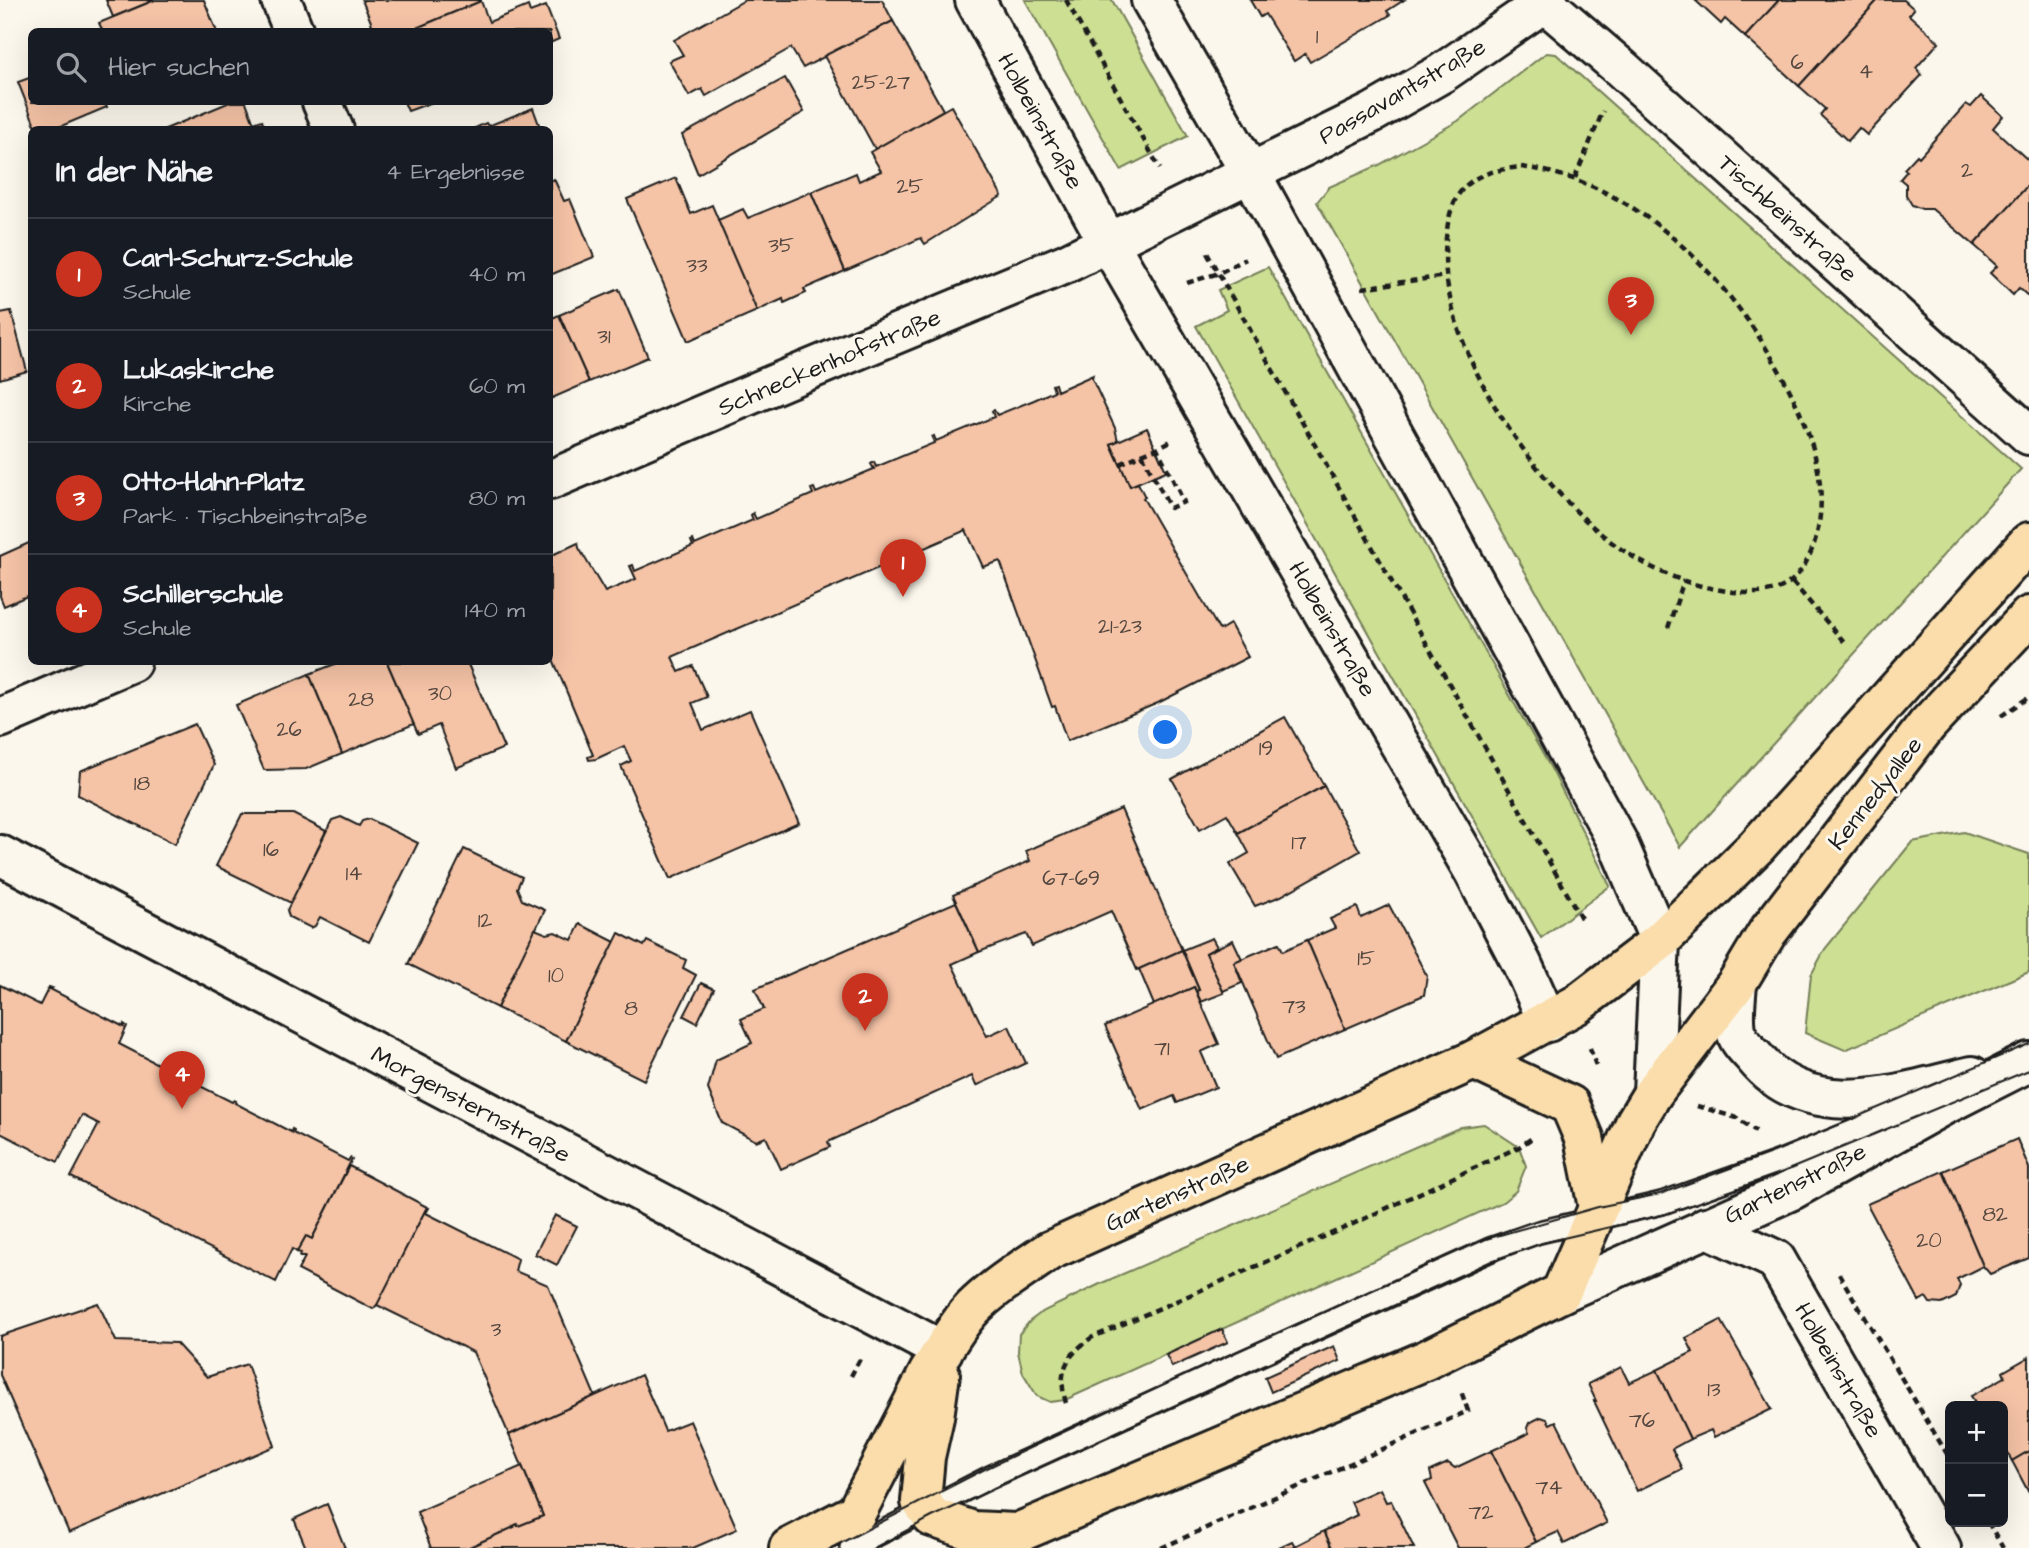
<!DOCTYPE html>
<html lang="de">
<meta charset="utf-8">
<style>
:root{--surface:#171b24;--page:#242831;--text:#f1f3f6;--muted:#9ea1a6;--line:#363941;--accent:#c8321e}
body{margin:0;font-family:"Architects Daughter",sans-serif;background:var(--page);color:var(--text)}
.controls{position:absolute;right:21px;bottom:21px;display:grid;overflow:hidden;border-radius:10px;box-shadow:0 7px 28px #0002}
.controls button{width:63px;height:63px;display:grid;place-items:center;padding:0;border:0;border-bottom:2px solid var(--line);background:var(--surface);color:var(--text);font:35px sans-serif}
.you{position:absolute;left:1166px;top:733px;width:24px;height:24px;margin:-18px;border:5px solid #fff;border-radius:50%;background:#1a73e8;box-shadow:0 0 0 10px #1a73e833}
.badge{display:grid;place-items:center;width:46px;height:46px;border-radius:50%;background:var(--accent);color:#fff;font-size:23px;font-weight:700}
.pin{position:absolute;translate:-50% -58px;filter:drop-shadow(0 2px 4px #0008)}
.pin::after{content:'';position:absolute;top:37px;width:24px;height:21px;background:inherit;clip-path:polygon(0 0,100% 0,50% 100%)}
.list{margin:0;padding:0;list-style:none}
h2{display:flex;justify-content:space-between;align-items:center;height:91px;margin:0;padding:0 28px;font-size:30px}
h2 small{font-size:23px;font-weight:400;color:var(--muted)}
.list li{display:grid;grid-template-columns:46px 1fr auto;gap:21px;align-items:center;box-sizing:border-box;height:112px;padding:0 28px;border-top:2px solid var(--line)}
.list b{display:block;font-size:26px;white-space:nowrap}
.list p{margin:0;font-size:23px;white-space:nowrap;color:var(--muted)}
.list em{font-size:23px;font-style:normal;color:var(--muted)}
.icon{flex:none;width:38px;height:38px;fill:none;stroke:currentColor;stroke-width:2;stroke-linecap:round;stroke-linejoin:round}
.map{position:relative;flex:none;width:2029px;height:1548px;overflow:hidden}
.search{position:absolute;background:var(--surface);box-shadow:0 7px 28px #0002;left:28px;top:28px;width:525px;height:77px;display:flex;align-items:center;gap:18px;box-sizing:border-box;padding:0 24px;border-radius:10px;color:var(--muted);font-size:26px}
.panel{position:absolute;background:var(--surface);box-shadow:0 7px 28px #0002;left:28px;top:126px;width:525px;height:539px;border-radius:10px}
.map>svg:first-child{display:block}
.green{fill:#ccdf93;stroke:#747e58;stroke-width:2}
.building{fill:#f5c3a6;stroke:#1c1c1c;stroke-width:2}
.lines{fill:none;stroke-linecap:round;stroke-linejoin:round}
.lane-casing{stroke:#1c1c1c;stroke-width:26}
.street-casing{stroke:#1c1c1c;stroke-width:44}
.secondary-casing{stroke:#1c1c1c;stroke-width:44}
.primary-casing{stroke:#1c1c1c;stroke-width:44}
.path{stroke:#1c1c1c;stroke-width:4.5;stroke-dasharray:7 5;stroke-linecap:butt}
.lane{stroke:#fbf7ec;stroke-width:21}
.street{stroke:#fbf7ec;stroke-width:38}
.secondary{stroke:#fbf7ec;stroke-width:38}
.primary{stroke:#faddab;stroke-width:38}
.tram{stroke:#1c1c1c;stroke-width:2}
.labels{text-anchor:middle;stroke-width:6;stroke-linejoin:round;paint-order:stroke}
.number-label{font-size:21px;fill:#52463e}
.street-label{font-size:24px;fill:#1c1c1c;stroke:#fbf7ec}
</style>
<div class="map">
<svg width="2029" height="1548" viewBox="0 0 2029 1548">
<rect width="100%" height="100%" fill="#fbf7ec"/>
<filter id="ink" filterUnits="userSpaceOnUse"><feTurbulence type="fractalNoise" baseFrequency=".0143" numOctaves="2"/><feDisplacementMap in="SourceGraphic" scale="14" xChannelSelector="R" yChannelSelector="G"/><feConvolveMatrix kernelMatrix="1 2 1 2 8 2 1 2 1" color-interpolation-filters="sRGB"/></filter>
<g filter="url(#ink)">
<g class="green">
<path d="M1025 0H1112L1188 136 1121 170Z"/>
<path d="M1546 53 1556 54 2021 469 1680 847 1317 202 1329 187 1379 165 1458 121Z"/>
<path d="M1268 267 1553 772 1610 886 1541 938 1196 326 1227 310 1218 290Z"/>
<path d="M1964 832 2029 854V972L1845 1050 1805 1033 1811 975 1825 949 1912 842Z"/>
<path d="M1484 1124 1519 1147 1526 1166 1516 1191 1503 1202 1065 1400 1050 1402 1037 1396 1023 1373 1018 1352 1019 1334 1030 1321 1042 1312 1102 1283 1461 1127Z"/>
</g>
<g class="building">
<path d="M106 0H155L113 17Z"/>
<path d="M155 0H204L217 32H103L99 23Z"/>
<path d="M362 0H481V1L407 32H375Z"/>
<path d="M745 0H882L893 21 803 68 791 48 706 96 702 89 689 96 669 61 683 55 674 40Z"/>
<path d="M1250 0H1404L1387 11 1390 15 1310 62 1305 54 1294 61 1265 14 1260 17Z"/>
<path d="M1695 0H1779L1745 37 1725 19 1721 24Z"/>
<path d="M1779 0H1878L1799 86 1745 37Z"/>
<path d="M1878 0H1904L1914 9 1909 15 1939 42 1916 68 1922 75 1867 135 1859 128 1848 141 1820 115 1825 109 1799 86Z"/>
<path d="M481 1 489 22 528 6 530 12 546 6 559 39 550 43V32H407Z"/>
<path d="M893 21 943 110 875 149 824 56Z"/>
<path d="M32 77V102H105L107 107 52 130H37L18 82Z"/>
<path d="M785 78 804 112 698 174 682 135Z"/>
<path d="M1981 96 2003 116 1993 128 2029 161V184L1974 245 1932 209H1922L1912 205 1906 195V184L1900 179 1907 171 1904 169 1917 155 1919 157 1966 104 1971 107Z"/>
<path d="M230 102H246L254 123 262 120 266 130H163Z"/>
<path d="M404 102H433L408 111Z"/>
<path d="M951 106 1002 196 925 244 921 238 845 271 811 192 856 173 859 181 881 171 870 152Z"/>
<path d="M533 108 541 130H471L486 123 488 126Z"/>
<path d="M676 178 691 214 712 205 757 311 688 341 627 199Z"/>
<path d="M554 179 564 201 570 199 594 257 550 275V181Z"/>
<path d="M2029 184V297L2019 288 2013 295 1990 273 1997 266 1974 245Z"/>
<path d="M811 192 845 271 804 289 806 293 784 303 783 299 757 311 718 220 743 209 748 218Z"/>
<path d="M619 289 648 357 589 382 559 315Z"/>
<path d="M11 311 27 371 0 379V313Z"/>
<path d="M559 315 589 382 550 399V319Z"/>
<path d="M1093 375 1092 379 1115 428 1118 441 1111 444 1130 486 1138 483 1145 497 1143 498 1218 628 1220 630 1230 624 1248 657 1158 703 1067 741 1055 706 1052 707 1000 561 983 567 966 530 672 657 679 672 693 666 707 697 692 703 703 730 750 710 799 823 670 879 621 766 631 761 624 746 596 759 589 760 588 757 593 755 550 652V556L578 543 579 548 605 592 636 579 630 566 633 565 635 571 693 546 691 541 693 540 695 545 753 520 751 515 753 513 756 519 813 494 811 489 814 488 816 493 874 469 871 464 874 462 876 467 934 443 932 437 934 436 936 441 994 417 992 411 994 410 997 415 1034 400 1054 391 1052 385 1055 384 1057 391Z"/>
<path d="M1147 428 1166 471 1130 486 1111 444Z"/>
<path d="M31 542 32 594 4 606 0 596V556Z"/>
<path d="M340 662H387L414 724 342 754 309 674Z"/>
<path d="M387 662H467L504 748 456 768 439 725 418 734Z"/>
<path d="M309 674 342 754 306 769 264 770 236 705Z"/>
<path d="M1285 717 1324 786 1238 833 1227 814 1200 829 1172 779Z"/>
<path d="M195 724 214 765 175 844 78 795 80 771Z"/>
<path d="M1324 786 1360 851 1281 896 1255 906 1230 864 1249 853 1238 833Z"/>
<path d="M1121 809 1182 950 1137 970 1111 911 1032 946 1026 934 979 952 953 895 1030 861 1026 851Z"/>
<path d="M242 814H293L326 831 291 903 216 866Z"/>
<path d="M341 817 359 826 362 821 369 819 418 843 369 942 320 917 315 926 311 928 289 917 287 910 332 820Z"/>
<path d="M464 849 522 877 517 888 522 900 545 910 497 1008 408 964Z"/>
<path d="M956 902 979 952 952 964 987 1036 1009 1026 1026 1063 976 1086 972 1076 828 1142 830 1147 781 1169 766 1137 756 1141 722 1123 708 1089 716 1060 752 1043 741 1019 764 1009 755 989Z"/>
<path d="M1389 905 1427 976 1424 995 1345 1029 1307 940 1335 928 1330 919 1357 907 1361 918Z"/>
<path d="M580 924 615 942 566 1041 497 1008 535 929 547 934 555 932 572 940Z"/>
<path d="M619 933 644 946 647 941 686 960 683 968 696 975 644 1080 566 1041Z"/>
<path d="M1212 938 1217 947 1206 953 1224 993 1201 1002 1196 991 1199 990 1182 950Z"/>
<path d="M1233 940 1242 959 1234 962 1242 983 1223 991 1206 953Z"/>
<path d="M1307 940 1345 1029 1276 1059 1234 962 1279 943 1283 951Z"/>
<path d="M1182 950 1199 990 1196 991 1194 987 1154 1005 1139 969Z"/>
<path d="M701 983 714 989 697 1023 684 1016Z"/>
<path d="M0 985 40 1005 49 987 52 988 50 989 124 1027V1024L127 1026 119 1044 175 1073 176 1071V1074L232 1102 234 1100 236 1101 235 1103 291 1132 292 1129 294 1130 293 1133 348 1161 350 1158 352 1159 312 1239 306 1236 297 1252 292 1249 276 1282 71 1177 99 1124 82 1115 58 1162 0 1133Z"/>
<path d="M1194 987 1219 1044 1201 1052 1216 1087 1177 1103 1174 1096 1142 1110 1105 1026Z"/>
<path d="M2017 1139 2029 1168V1258L1990 1274 1983 1266 1943 1171Z"/>
<path d="M349 1166 427 1207 378 1304 373 1309 298 1270 305 1257H300L301 1253 297 1252 306 1236 312 1239Z"/>
<path d="M1943 1171 1983 1266 1957 1279 1960 1285 1956 1297 1942 1304 1930 1303 1926 1297 1919 1301 1867 1204Z"/>
<path d="M427 1207 429 1208 426 1213 518 1259 515 1271 548 1285 595 1396 509 1435 473 1352 377 1305Z"/>
<path d="M555 1215 577 1226 557 1265 535 1254Z"/>
<path d="M98 1303 116 1341 176 1343 207 1377 247 1364 275 1446 69 1533 0 1375V1336Z"/>
<path d="M1721 1320 1772 1409 1714 1437 1711 1430 1690 1439 1657 1370 1693 1352 1686 1338Z"/>
<path d="M1222 1329 1228 1342 1172 1367 1166 1355Z"/>
<path d="M1334 1346 1340 1361 1271 1392 1265 1377Z"/>
<path d="M2029 1357V1451L2012 1461 2003 1445V1406H1968L1975 1402 1971 1396 2005 1377 2003 1372Z"/>
<path d="M1621 1367 1629 1383 1657 1370 1690 1439 1672 1449 1682 1469 1637 1491 1594 1401H1596L1588 1384Z"/>
<path d="M641 1375 665 1431 690 1421 737 1529 693 1548H467L514 1527 513 1526 517 1524 518 1526 543 1516 509 1435Z"/>
<path d="M1541 1417 1547 1419 1550 1424 1556 1421 1607 1523 1564 1544 1558 1532 1536 1542 1491 1451 1529 1433 1527 1428 1529 1423Z"/>
<path d="M1491 1451 1536 1542 1524 1548H1458L1425 1483 1432 1480 1430 1471 1448 1463 1455 1468Z"/>
<path d="M2029 1451V1493L2012 1461Z"/>
<path d="M522 1466 543 1516 518 1526 517 1524 513 1526 514 1527 467 1548H431L417 1512Z"/>
<path d="M1380 1489 1386 1502 1391 1501 1414 1548H1332L1324 1531 1357 1515 1351 1502Z"/>
<path d="M327 1504 345 1548H306L294 1519Z"/>
<path d="M1324 1531 1332 1548H1277L1292 1541 1295 1546Z"/>
</g>
<g class="lines">
<g class="lane-casing">
<path id="lane" d="M851 1548 990 1477 1490 1249 1539 1232 1662 1203 1778 1162 1894 1115"/>
</g>
<g class="street-casing">
<g id="street">
<path d="M281 0 294 32"/>
<path d="M975 0 1108 242 1474 872 1522 964 1548 1022"/>
<path d="M1151 0 1251 174 1617 841 1660 941 1653 1093"/>
<path d="M1545 3 1622 69 2029 435"/>
<path d="M322 102 334 130"/>
<path d="M550 480 782 381 1067 263 1372 113 1442 73 1548 0"/>
<path d="M0 718 131 662"/>
<path d="M0 855 943 1351"/>
<path d="M1706 1227 1776 1260 1941 1548"/>
</g>
</g>
<g class="secondary-casing">
<g id="secondary">
<path d="M1737 983C1736 999 1732 1022 1738 1037 1741 1044 1750 1052 1755 1058 1810 1125 1900 1093 1972 1076"/>
<path d="M1561 1293 1792 1190 1944 1105 2029 1062"/>
</g>
</g>
<g class="primary-casing">
<g id="primary">
<path d="M1474 1060 1570 1105 1584 1138 1598 1207"/>
<path d="M940 1374 934 1417 925 1457 921 1501 932 1517 973 1531 1016 1533"/>
<path d="M789 1548 856 1513 929 1372C943 1351 959 1320 977 1304 999 1283 1025 1268 1049 1251L1474 1060 1576 1005 1660 941 1757 846 2029 542"/>
<path d="M982 1548 1426 1360 1561 1293 1636 1121 1653 1093 1737 983 1767 933 1927 725 2029 616"/>
</g>
</g>
<g class="path">
<path d="M1066 0 1160 169"/>
<path d="M1521 167C1640 181 1733 282 1786 383 1811 432 1832 488 1814 544 1797 593 1769 598 1721 590 1676 583 1633 561 1599 532 1525 470 1435 337 1446 238 1451 186 1471 172 1521 167Z"/>
<path d="M1575 178 1603 111"/>
<path d="M1207 253 1582 920"/>
<path d="M1187 283 1219 273 1246 259"/>
<path d="M1362 288 1445 276"/>
<path d="M1142 454 1157 448"/>
<path d="M1120 464 1142 454 1170 508 1184 502 1157 448 1173 440"/>
<path d="M1792 582 1846 644"/>
<path d="M1668 628 1684 580"/>
<path d="M2001 716 2029 697"/>
<path d="M1590 1048 1597 1069"/>
<path d="M1697 1106 1737 1118 1756 1131"/>
<path d="M1839 1274 1950 1459"/>
<path d="M851 1376 861 1357"/>
<path d="M1066 1403C1057 1372 1066 1356 1091 1338L1342 1229 1519 1147 1532 1138"/>
<path d="M1988 1522 2003 1548"/>
<path d="M1161 1548 1468 1411 1461 1391"/>
</g>
<use href="#lane" class="lane"/>
<use href="#street" class="street"/>
<use href="#secondary" class="secondary"/>
<use href="#primary" class="primary"/>
<g class="tram">
<path d="M831 1548 985 1469 1215 1361 1486 1239 1598 1207 1660 1194 1774 1152 2029 1044"/>
<path d="M874 1548 932 1517 1500 1259 1542 1243 1666 1214 1783 1172 2029 1070"/>
</g>
</g>
</g>
<g class="labels">
<g class="number-label">
<text x="1317" y="43">1</text>
<text x="1797" y="69">6</text>
<text x="1866" y="78">4</text>
<text x="881" y="89">25-27</text>
<text x="1967" y="177">2</text>
<text x="910" y="193">25</text>
<text x="781" y="252">35</text>
<text x="697" y="272">33</text>
<text x="604" y="343">31</text>
<text x="1120" y="633">21-23</text>
<text x="440" y="700">30</text>
<text x="361" y="706">28</text>
<text x="289" y="736">26</text>
<text x="1266" y="755">19</text>
<text x="142" y="790">18</text>
<text x="1299" y="849">17</text>
<text x="271" y="856">16</text>
<text x="354" y="880">14</text>
<text x="1071" y="885">67-69</text>
<text x="485" y="927">12</text>
<text x="1366" y="965">15</text>
<text x="556" y="982">10</text>
<text x="1294" y="1013">73</text>
<text x="631" y="1015">8</text>
<text x="1162" y="1055">71</text>
<text x="1995" y="1221">82</text>
<text x="1929" y="1247">20</text>
<text x="496" y="1336">3</text>
<text x="1714" y="1396">13</text>
<text x="1642" y="1427">76</text>
<text x="1549" y="1494">74</text>
<text x="1481" y="1519">72</text>
</g>
<g class="street-label">
<text transform="translate(1402 91) rotate(-30)" y="8">Passavantstraße</text>
<text transform="translate(1041 121) rotate(61)" y="8">Holbeinstraße</text>
<text transform="translate(1788 218) rotate(42)" y="8">Tischbeinstraße</text>
<text transform="translate(829 362) rotate(-23)" y="8">Schneckenhofstraße</text>
<text transform="translate(1333 629) rotate(60)" y="8">Holbeinstraße</text>
<text transform="translate(1875 793) rotate(-52)" y="8">Kennedyallee</text>
<text transform="translate(471 1104) rotate(28)" y="8">Morgensternstraße</text>
<text transform="translate(1795 1183) rotate(-26)" y="8">Gartenstraße</text>
<text transform="translate(1177 1193) rotate(-24)" y="8">Gartenstraße</text>
<text transform="translate(1839 1370) rotate(60)" y="8">Holbeinstraße</text>
</g>
</g>
</svg>
<div class="controls">
<button>+</button>
<button>−</button>
</div>
<div class="you"></div>
<div class="pin badge" style="left:903px;top:597px">1</div>
<div class="pin badge" style="left:865px;top:1031px">2</div>
<div class="pin badge" style="left:1631px;top:335px">3</div>
<div class="pin badge" style="left:182px;top:1109px">4</div>
<div class="search"><svg class="icon" aria-label="search" viewBox="0 0 24 24"><circle cx="10" cy="10" r="6"/><path d="M15 15l6 6"/></svg>Hier suchen</div>
<section class="panel">
<h2>In der Nähe<small>4 Ergebnisse</small></h2>
<ul class="list">
<li><span class="badge">1</span><div><b>Carl-Schurz-Schule</b><p>Schule</p></div><em>40 m</em></li>
<li><span class="badge">2</span><div><b>Lukaskirche</b><p>Kirche</p></div><em>60 m</em></li>
<li><span class="badge">3</span><div><b>Otto-Hahn-Platz</b><p>Park · Tischbeinstraße</p></div><em>80 m</em></li>
<li><span class="badge">4</span><div><b>Schillerschule</b><p>Schule</p></div><em>140 m</em></li>
</ul>
</section>
</div>
